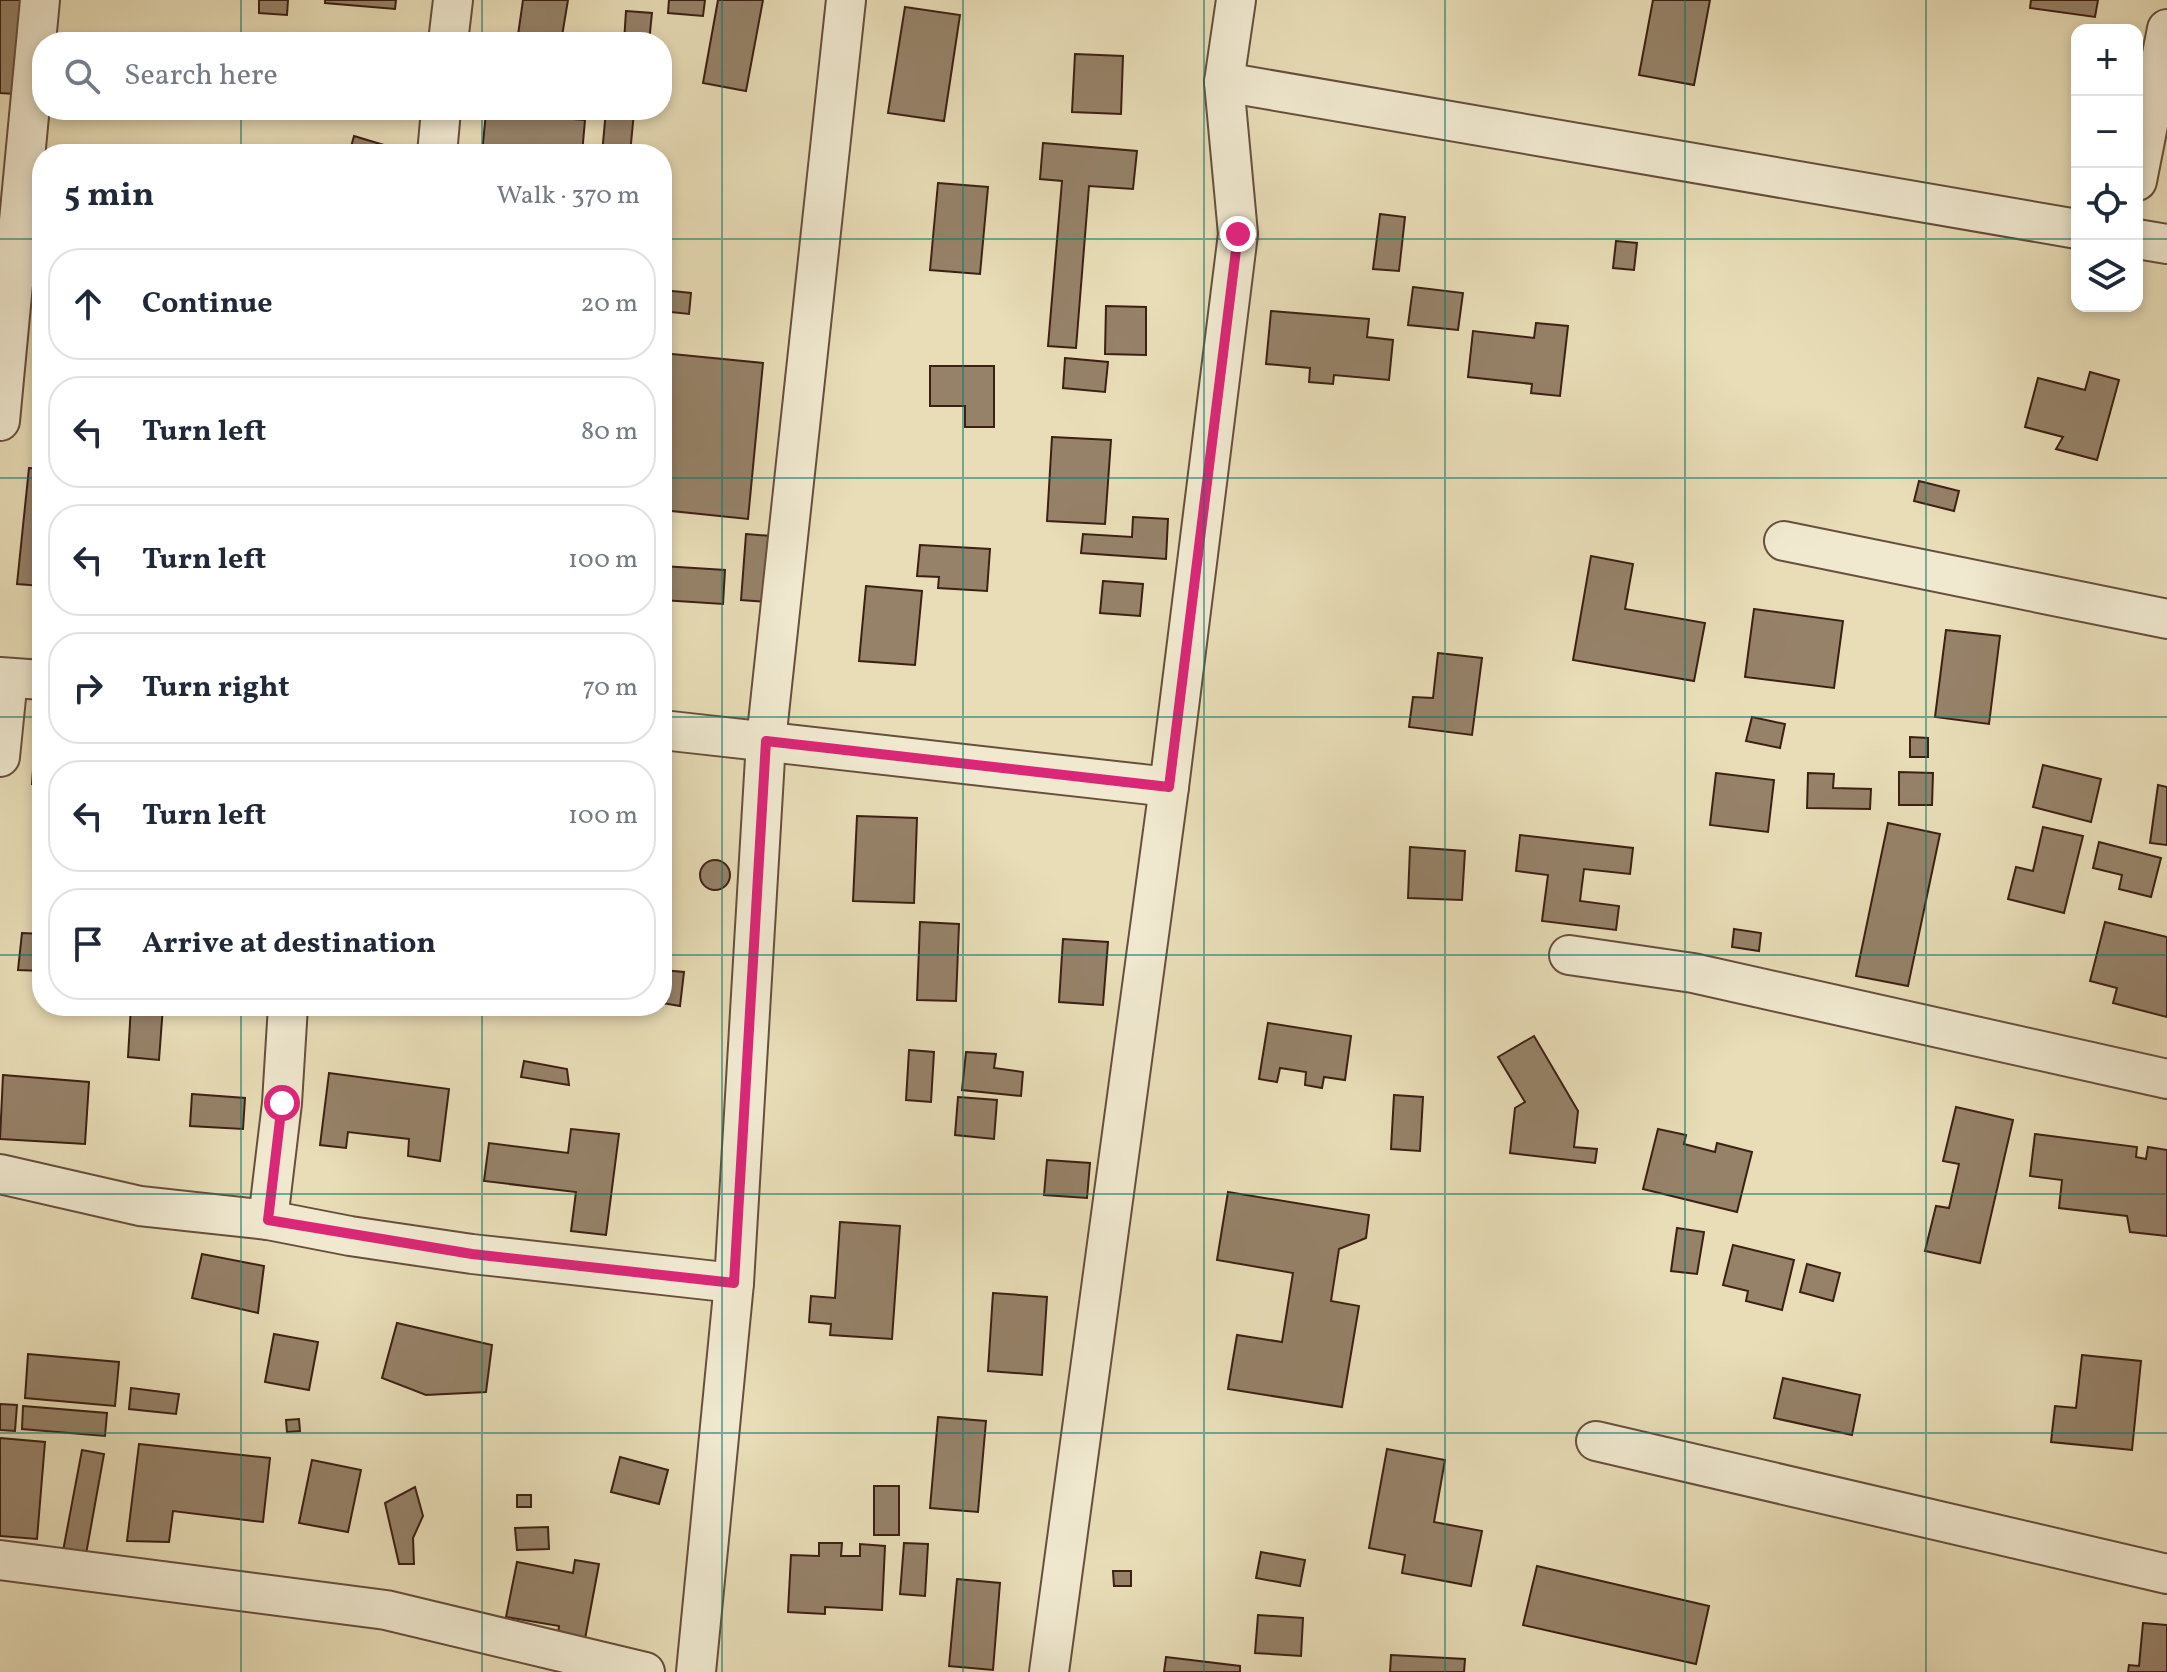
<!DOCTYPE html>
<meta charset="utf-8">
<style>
:root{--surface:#fff;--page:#f2f2f3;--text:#1f2937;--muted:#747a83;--line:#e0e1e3}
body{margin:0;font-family:Vollkorn,serif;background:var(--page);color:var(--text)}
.controls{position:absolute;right:24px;top:24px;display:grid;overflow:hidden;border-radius:16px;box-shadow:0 4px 12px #0003}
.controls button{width:72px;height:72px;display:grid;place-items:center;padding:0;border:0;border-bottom:2px solid var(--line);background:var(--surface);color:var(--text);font:40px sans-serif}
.stop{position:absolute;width:24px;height:24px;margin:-18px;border:6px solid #db2777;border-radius:50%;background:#fff}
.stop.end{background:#db2777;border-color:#fff;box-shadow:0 2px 8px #0008}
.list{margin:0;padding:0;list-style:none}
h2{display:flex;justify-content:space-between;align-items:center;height:104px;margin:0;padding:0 32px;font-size:34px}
h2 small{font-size:26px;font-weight:400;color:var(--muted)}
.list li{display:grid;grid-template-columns:52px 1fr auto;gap:24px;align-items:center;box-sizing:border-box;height:112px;margin:0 16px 16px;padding:0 16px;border:2px solid var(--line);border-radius:32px}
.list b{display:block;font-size:30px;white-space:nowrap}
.list em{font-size:26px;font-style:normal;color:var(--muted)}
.icon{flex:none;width:44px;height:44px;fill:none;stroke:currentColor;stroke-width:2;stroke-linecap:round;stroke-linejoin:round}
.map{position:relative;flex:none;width:2167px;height:1672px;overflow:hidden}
.search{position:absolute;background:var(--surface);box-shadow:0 4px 12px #0003;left:32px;top:32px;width:640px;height:88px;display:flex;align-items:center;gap:20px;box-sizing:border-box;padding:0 28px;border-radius:32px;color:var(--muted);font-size:30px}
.panel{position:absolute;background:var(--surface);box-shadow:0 4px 12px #0003;left:32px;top:144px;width:640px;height:872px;border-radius:32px}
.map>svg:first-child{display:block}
.building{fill:#968269;stroke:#3d1f14;stroke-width:2}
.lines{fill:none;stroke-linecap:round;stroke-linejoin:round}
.minor-casing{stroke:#684e3d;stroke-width:42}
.minor{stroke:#f0e9d0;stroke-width:38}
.route{stroke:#db2777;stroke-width:10}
.grid{fill:none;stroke:#0f766e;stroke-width:2;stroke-opacity:0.55}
</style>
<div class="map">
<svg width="2167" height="1672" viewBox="0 0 2167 1672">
<rect width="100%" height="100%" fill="#e8ddb7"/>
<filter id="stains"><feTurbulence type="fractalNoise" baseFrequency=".0025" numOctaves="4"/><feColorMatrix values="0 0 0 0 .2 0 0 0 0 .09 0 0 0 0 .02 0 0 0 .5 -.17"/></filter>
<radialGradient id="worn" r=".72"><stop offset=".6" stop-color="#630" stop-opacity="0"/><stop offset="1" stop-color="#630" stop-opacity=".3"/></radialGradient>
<g class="building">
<path d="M0 0H24L14 94 0 93Z"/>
<path d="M259 0H288L287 15 259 13Z"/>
<path d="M325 0H396L395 9 325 3Z"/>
<path d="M523 0H568L561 42H517Z"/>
<path d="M669 0H705L703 16 668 13Z"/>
<path d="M718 0H763L746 91 703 83Z"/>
<path d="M1653 0H1710L1694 85 1639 75Z"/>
<path d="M2031 0H2098L2095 17 2030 8Z"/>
<path d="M905 7 960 15 944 121 888 113Z"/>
<path d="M626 11 652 13 649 42H624Z"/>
<path d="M1075 54 1123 56 1121 114 1072 112Z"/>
<path d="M606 110 634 112 630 154H602Z"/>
<path d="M486 112 585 120 582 154H482Z"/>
<path d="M354 136 397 149 395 154H349Z"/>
<path d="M1043 143 1137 151 1133 189 1089 186 1076 348 1048 346 1062 181 1040 179Z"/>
<path d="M938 183 988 187 980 274 930 270Z"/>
<path d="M1380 214 1405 217 1399 271 1373 269Z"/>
<path d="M1616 241 1637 243 1634 270 1613 268Z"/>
<path d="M1413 287 1463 293 1458 330 1408 325Z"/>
<path d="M662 290 691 293 689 314 662 311Z"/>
<path d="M1106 306 1146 307V355L1105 354Z"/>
<path d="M1271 311 1369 319 1367 337 1393 340 1389 380 1334 375 1333 384 1309 382 1310 368 1266 364Z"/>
<path d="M1536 323 1568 326 1560 396 1531 393 1532 384 1468 377 1473 331 1534 338Z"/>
<path d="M662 353 763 363 748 519 662 510Z"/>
<path d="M1065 358 1108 362 1105 392 1063 388Z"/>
<path d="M930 366H994V427H965V406H930Z"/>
<path d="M2090 372 2119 380 2097 460 2056 449 2063 437 2025 427 2038 378 2085 390Z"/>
<path d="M1052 437 1111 440 1105 524 1047 521Z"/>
<path d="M29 468 42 469V586L17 584Z"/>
<path d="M1919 481 1959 491 1954 511 1914 501Z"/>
<path d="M1133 517 1168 519 1166 559 1081 553 1083 534 1132 537Z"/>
<path d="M746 534 772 536 768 602 741 600Z"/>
<path d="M920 545 990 549 987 591 938 588 939 577 917 576Z"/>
<path d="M1591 556 1633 564 1625 609 1705 623 1694 681 1573 660Z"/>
<path d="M662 566 725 570 723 604 662 600Z"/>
<path d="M1103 581 1143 584 1140 616 1100 613Z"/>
<path d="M866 586 922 591 915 665 859 661Z"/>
<path d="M1754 609 1843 621 1834 688 1745 677Z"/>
<path d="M1946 630 2000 636 1989 724 1935 717Z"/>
<path d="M1438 653 1482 658 1472 735 1409 727 1413 697 1433 698Z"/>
<path d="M1752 717 1785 724 1780 748 1746 741Z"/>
<path d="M36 728 42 729V785L32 784Z"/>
<path d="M1910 737 1928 738V757H1910Z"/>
<path d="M2043 765 2101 779 2091 822 2033 807Z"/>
<path d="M1899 772 1933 773 1932 805H1899Z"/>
<path d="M1716 773 1774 780 1768 832 1710 825Z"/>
<path d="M1808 773 1834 774 1833 788 1871 789 1870 809 1807 808Z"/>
<path d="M2158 785 2167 787V845L2150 843Z"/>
<path d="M857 816 917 818 914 903 853 901Z"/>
<path d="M1888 823 1940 834 1908 986 1856 976Z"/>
<path d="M2043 827 2083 836 2064 913 2008 899 2016 867 2033 871Z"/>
<path d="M1520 835 1633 848 1630 874 1584 869 1580 901 1619 906 1616 930 1542 921 1548 875 1516 871Z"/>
<path d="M2099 842 2161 858 2151 897 2119 889 2122 875 2093 868Z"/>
<path d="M1410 847 1465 851 1462 900 1408 898Z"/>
<circle cx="715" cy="875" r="15"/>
<path d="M920 922 959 924 956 1001 917 1000Z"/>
<path d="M2105 922 2167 937V1017L2113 1003 2117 988 2090 981Z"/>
<path d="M1734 929 1761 933 1759 951 1732 947Z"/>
<path d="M22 933 42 934V971L18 970Z"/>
<path d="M1063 939 1108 942 1103 1005 1059 1002Z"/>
<path d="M662 970 684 972 680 1006 662 1003Z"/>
<path d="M131 1006H163L159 1060 128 1057Z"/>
<path d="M1268 1023 1351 1036 1345 1080 1324 1077 1322 1088 1305 1085 1306 1072 1280 1068 1277 1082 1259 1079Z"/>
<path d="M1534 1036 1578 1111 1574 1147 1597 1149 1595 1163 1510 1153 1515 1108 1525 1102 1498 1057Z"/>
<path d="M909 1050 934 1052 931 1102 906 1100Z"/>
<path d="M966 1052 996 1054 994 1068 1023 1072 1021 1096 962 1090Z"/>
<path d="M524 1061 567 1069 569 1085 521 1077Z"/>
<path d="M329 1073 449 1089 440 1161 408 1156 409 1139 348 1132 346 1148 320 1145Z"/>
<path d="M3 1075 89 1082 85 1144 0 1139Z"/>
<path d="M192 1094 245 1098 243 1129 190 1126Z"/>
<path d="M1394 1095 1423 1097 1420 1151 1391 1149Z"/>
<path d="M958 1097 997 1100 994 1139 955 1135Z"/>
<path d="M1956 1107 2013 1120 1980 1263 1925 1251 1936 1206 1949 1208 1959 1164 1943 1161Z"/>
<path d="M571 1129 619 1134 606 1235 571 1231 576 1192 484 1181 489 1143 568 1153Z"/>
<path d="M1658 1129 1686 1135 1684 1144 1715 1152 1717 1143 1752 1152 1737 1212 1643 1189Z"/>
<path d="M2035 1134 2137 1147 2136 1157 2146 1159 2148 1147 2167 1150V1236L2130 1232 2127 1216 2059 1208 2062 1180 2030 1176Z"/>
<path d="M1047 1160 1090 1163 1087 1198 1044 1195Z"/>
<path d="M1228 1192 1369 1215 1366 1238 1339 1249 1331 1301 1359 1306 1342 1407 1228 1389 1237 1335 1282 1342 1293 1273 1217 1260Z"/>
<path d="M840 1222 900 1226 892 1339 830 1335 831 1324 809 1322 811 1296 835 1298Z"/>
<path d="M1677 1228 1704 1232 1697 1274 1671 1271Z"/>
<path d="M1733 1245 1794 1260 1782 1310 1746 1301 1748 1291 1723 1285Z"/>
<path d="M202 1254 264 1266 258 1313 192 1298Z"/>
<path d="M1807 1264 1840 1273 1833 1301 1800 1292Z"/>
<path d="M993 1293 1047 1297 1042 1375 988 1371Z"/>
<path d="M397 1323 492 1345 486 1392 426 1395 382 1378Z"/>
<path d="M274 1334 318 1342 309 1390 265 1382Z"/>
<path d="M28 1354 119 1362 115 1406 25 1398Z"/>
<path d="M2082 1355 2141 1361 2132 1450 2051 1442 2055 1406 2076 1408Z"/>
<path d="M1783 1378 1860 1395 1852 1435 1774 1418Z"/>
<path d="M131 1388 179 1394 176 1414 129 1409Z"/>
<path d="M0 1404 17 1405 15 1431 0 1430Z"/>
<path d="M23 1406 107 1413 105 1436 22 1429Z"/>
<path d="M938 1417 986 1421 978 1512 930 1508Z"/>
<path d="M299 1419 300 1431 287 1432 286 1420Z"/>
<path d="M0 1438 45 1442 37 1539 0 1536Z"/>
<path d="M139 1444 270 1458 263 1522 173 1511 169 1542 127 1541Z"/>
<path d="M1387 1449 1445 1460 1434 1522 1482 1531 1471 1586 1402 1573 1405 1555 1369 1548Z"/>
<path d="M82 1450 104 1454 83 1571 60 1567Z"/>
<path d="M620 1457 668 1470 659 1504 611 1492Z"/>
<path d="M312 1460 361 1470 348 1532 299 1523Z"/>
<rect x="874" y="1486" width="25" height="49"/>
<path d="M415 1487 423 1516 413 1538 414 1564H399L385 1503Z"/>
<rect x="517" y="1495" width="14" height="12"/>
<path d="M548 1527 549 1549 517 1550 515 1528Z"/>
<path d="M819 1543H842L841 1556H860V1544L885 1546 882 1610 825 1607V1614L788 1612 791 1555 819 1556Z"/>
<path d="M904 1543 928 1544 925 1596 900 1594Z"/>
<path d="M1261 1552 1305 1560 1300 1586 1256 1578Z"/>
<path d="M575 1560 599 1564 585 1639 558 1634 559 1626 506 1617 517 1562 573 1573Z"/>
<path d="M1537 1566 1709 1606 1696 1664 1523 1625Z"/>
<path d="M1113 1571H1131V1586H1114Z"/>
<path d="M957 1579 1000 1583 993 1670 949 1666Z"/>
<path d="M1258 1615 1303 1618 1301 1656 1255 1653Z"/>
<path d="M2143 1623 2167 1625V1672H2128L2129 1665 2139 1666Z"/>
<path d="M1391 1655 1465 1659 1464 1672H1390Z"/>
<path d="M1166 1657 1240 1666V1672H1164Z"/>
</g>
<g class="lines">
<g class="minor-casing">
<g id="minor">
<path d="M448 42 453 0"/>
<path d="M1224 82 2077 229"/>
<path d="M437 154 441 110"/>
<path d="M2137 181 2167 29"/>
<path d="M2137 239 2167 244"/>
<path d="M0 421 40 0"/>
<path d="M1784 541 2167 619"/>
<path d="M0 677 42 680"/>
<path d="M662 730 1169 787"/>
<path d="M0 757 8 678"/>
<path d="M1569 955 1693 973 2167 1079"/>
<path d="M0 1174 140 1206 268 1220 350 1236 472 1254 734 1283"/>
<path d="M268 1220 282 1103 288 1006"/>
<path d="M1596 1441 2167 1574"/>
<path d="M0 1560 386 1610 645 1672"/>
<path d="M696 1672 734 1283 766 741 846 0"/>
<path d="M1049 1672 1169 787 1238 234 1224 82 1236 0"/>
</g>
</g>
<use href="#minor" class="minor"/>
</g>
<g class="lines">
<path class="route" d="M282 1103 268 1220 472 1254 734 1283 766 741 1169 787 1238 234"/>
</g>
<path class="grid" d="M241 0V42M482 0V42M722 0V1672M963 0V1672M1204 0V1672M1445 0V1672M1685 0V1672M1926 0V1672M241 110V154M482 110V154M0 239H42M662 239H2077M2137 239H2167M0 478H42M662 478H2167M0 717H42M662 717H2167M0 955H42M662 955H2167M241 1006V1672M482 1006V1672M0 1194H2167M0 1433H2167"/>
<rect width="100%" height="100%" filter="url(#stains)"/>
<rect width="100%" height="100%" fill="url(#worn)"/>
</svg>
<div class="controls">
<button>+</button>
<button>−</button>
<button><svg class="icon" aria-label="locate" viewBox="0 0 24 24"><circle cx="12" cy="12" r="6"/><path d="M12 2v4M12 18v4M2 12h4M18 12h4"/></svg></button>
<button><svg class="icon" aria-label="layers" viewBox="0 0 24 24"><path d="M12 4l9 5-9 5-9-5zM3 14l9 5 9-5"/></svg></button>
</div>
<div class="stop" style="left:282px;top:1103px"></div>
<div class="stop end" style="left:1238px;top:234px"></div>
<div class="search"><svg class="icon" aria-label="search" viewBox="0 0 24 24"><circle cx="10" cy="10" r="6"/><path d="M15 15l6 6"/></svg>Search here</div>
<section class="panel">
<h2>5 min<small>Walk · 370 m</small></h2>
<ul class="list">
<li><svg class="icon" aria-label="ahead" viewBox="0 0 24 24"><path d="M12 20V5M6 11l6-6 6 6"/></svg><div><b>Continue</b></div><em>20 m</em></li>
<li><svg class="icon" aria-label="left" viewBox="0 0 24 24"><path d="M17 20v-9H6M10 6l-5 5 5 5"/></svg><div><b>Turn left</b></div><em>80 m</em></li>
<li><svg class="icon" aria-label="left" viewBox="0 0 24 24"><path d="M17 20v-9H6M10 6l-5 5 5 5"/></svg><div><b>Turn left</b></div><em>100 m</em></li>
<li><svg class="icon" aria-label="right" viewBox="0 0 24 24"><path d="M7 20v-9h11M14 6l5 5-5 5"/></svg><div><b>Turn right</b></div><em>70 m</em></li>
<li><svg class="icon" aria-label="left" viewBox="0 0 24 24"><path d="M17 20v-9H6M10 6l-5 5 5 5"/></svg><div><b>Turn left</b></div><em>100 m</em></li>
<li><svg class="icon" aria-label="arrive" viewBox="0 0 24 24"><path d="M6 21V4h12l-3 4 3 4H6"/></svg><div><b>Arrive at destination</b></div></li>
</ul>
</section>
</div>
